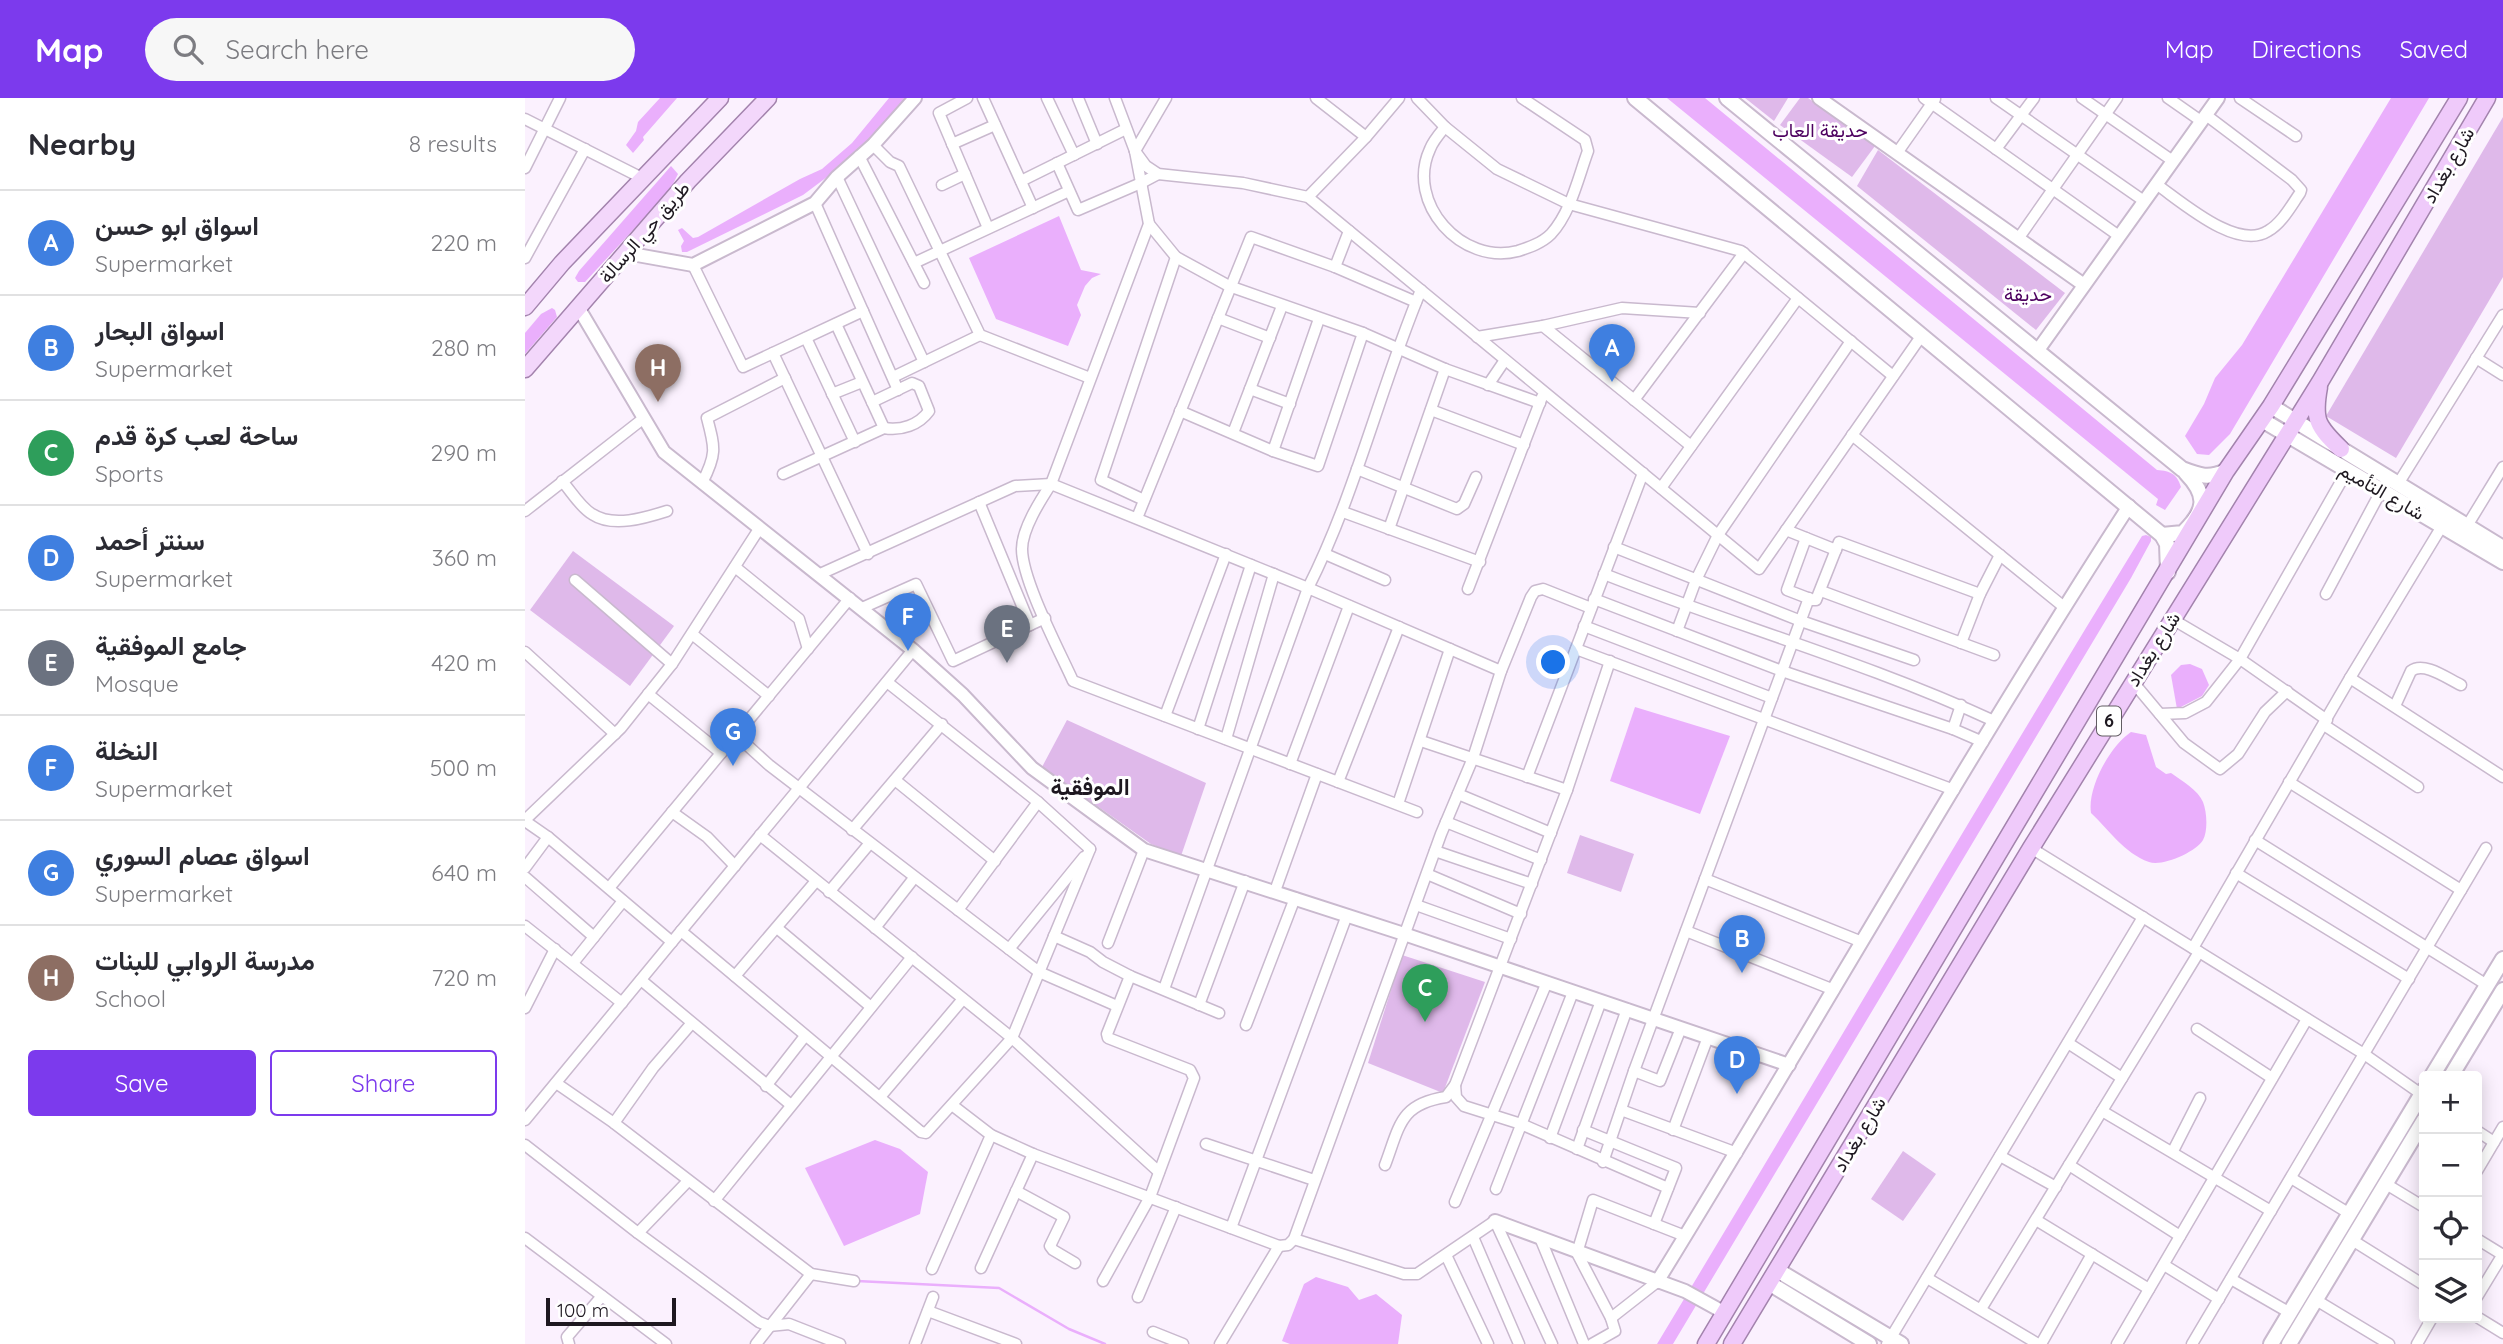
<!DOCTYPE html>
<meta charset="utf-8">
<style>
:root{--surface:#fff;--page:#f7f7f7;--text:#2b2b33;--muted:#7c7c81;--line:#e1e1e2;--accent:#7c3aed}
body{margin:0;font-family:Quicksand,Vazirmatn,sans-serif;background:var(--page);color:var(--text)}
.controls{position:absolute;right:21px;bottom:21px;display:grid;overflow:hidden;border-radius:7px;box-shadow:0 4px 18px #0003}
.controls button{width:63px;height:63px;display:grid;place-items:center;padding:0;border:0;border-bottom:2px solid var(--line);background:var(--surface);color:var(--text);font:35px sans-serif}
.scale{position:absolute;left:21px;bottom:18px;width:130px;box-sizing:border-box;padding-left:7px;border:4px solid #1e1820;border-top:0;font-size:19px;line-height:24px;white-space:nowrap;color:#1e1820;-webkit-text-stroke:5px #fff;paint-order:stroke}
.you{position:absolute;left:1029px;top:565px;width:24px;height:24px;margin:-18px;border:5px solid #fff;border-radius:50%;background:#1a73e8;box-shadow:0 0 0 10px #1a73e833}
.badge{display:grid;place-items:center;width:46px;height:46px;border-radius:50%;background:var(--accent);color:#fff;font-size:23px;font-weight:700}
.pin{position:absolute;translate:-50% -58px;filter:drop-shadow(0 2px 4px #0008)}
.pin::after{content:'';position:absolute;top:37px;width:24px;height:21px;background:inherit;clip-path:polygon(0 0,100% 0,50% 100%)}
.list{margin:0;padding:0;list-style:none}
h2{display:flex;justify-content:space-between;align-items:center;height:91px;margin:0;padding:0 28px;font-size:30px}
h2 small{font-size:23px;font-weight:400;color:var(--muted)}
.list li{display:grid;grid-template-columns:46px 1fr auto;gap:21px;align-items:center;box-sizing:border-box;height:105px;padding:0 28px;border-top:2px solid var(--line)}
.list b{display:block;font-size:26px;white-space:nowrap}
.list p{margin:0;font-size:23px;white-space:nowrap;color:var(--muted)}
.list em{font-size:23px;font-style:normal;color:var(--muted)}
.actions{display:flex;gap:14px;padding:21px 28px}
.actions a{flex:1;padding:16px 0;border:2px solid var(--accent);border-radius:7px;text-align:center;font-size:24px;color:var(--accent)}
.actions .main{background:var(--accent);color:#fff}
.icon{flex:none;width:38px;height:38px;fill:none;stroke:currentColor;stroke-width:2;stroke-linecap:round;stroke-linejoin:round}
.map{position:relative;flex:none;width:1978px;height:1246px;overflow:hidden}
header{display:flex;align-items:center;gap:42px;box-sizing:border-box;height:98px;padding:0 35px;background:var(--accent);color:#fff}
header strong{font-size:33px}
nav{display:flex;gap:38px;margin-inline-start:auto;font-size:24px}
.search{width:490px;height:63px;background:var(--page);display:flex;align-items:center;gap:18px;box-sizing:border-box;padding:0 24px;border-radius:38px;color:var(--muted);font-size:26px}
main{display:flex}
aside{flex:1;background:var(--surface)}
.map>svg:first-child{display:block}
.green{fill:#dfb9ea}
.water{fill:#eaaffc}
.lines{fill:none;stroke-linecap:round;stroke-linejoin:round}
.stream{stroke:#eaaffc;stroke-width:2.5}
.minor-casing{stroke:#c9b9ce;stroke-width:13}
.tertiary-casing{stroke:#c9b9ce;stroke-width:16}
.secondary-casing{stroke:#c9b9ce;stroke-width:18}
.primary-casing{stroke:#a383ad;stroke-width:19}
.trunk-casing{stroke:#a383ad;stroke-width:19}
.minor{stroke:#fff;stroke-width:10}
.tertiary{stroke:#fff;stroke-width:12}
.secondary{stroke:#fff;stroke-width:14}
.primary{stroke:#f3d7fb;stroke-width:16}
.trunk{stroke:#efcafa;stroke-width:16}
.labels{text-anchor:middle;stroke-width:6;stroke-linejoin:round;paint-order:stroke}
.shield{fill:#fff;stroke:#625d63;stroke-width:2}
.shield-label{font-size:18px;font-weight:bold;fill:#1e1820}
.park-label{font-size:19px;fill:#4d005f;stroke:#fff}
.street-label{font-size:19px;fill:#1e1820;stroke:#fff}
.quarter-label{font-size:23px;font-weight:bold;fill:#1e1820;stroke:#fff}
</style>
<header>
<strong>Map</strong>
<div class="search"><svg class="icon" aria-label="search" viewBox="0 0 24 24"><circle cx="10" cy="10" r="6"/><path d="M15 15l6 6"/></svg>Search here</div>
<nav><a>Map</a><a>Directions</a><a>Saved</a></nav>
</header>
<main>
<aside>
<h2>Nearby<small>8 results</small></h2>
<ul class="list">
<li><span class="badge" style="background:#3f7fe0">A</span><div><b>اسواق ابو حسن</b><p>Supermarket</p></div><em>220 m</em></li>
<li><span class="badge" style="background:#3f7fe0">B</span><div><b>اسواق البحار</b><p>Supermarket</p></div><em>280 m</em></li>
<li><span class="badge" style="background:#2e9e5b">C</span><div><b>ساحة لعب كرة قدم</b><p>Sports</p></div><em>290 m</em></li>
<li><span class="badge" style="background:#3f7fe0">D</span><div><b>سنتر أحمد</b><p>Supermarket</p></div><em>360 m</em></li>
<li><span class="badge" style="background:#6b7280">E</span><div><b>جامع الموفقية</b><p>Mosque</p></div><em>420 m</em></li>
<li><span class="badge" style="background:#3f7fe0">F</span><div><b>النخلة</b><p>Supermarket</p></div><em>500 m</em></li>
<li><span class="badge" style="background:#3f7fe0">G</span><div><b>اسواق عصام السوري</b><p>Supermarket</p></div><em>640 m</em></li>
<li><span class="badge" style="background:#8d6e63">H</span><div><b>مدرسة الروابي للبنات</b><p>School</p></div><em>720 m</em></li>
</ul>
<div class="actions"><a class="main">Save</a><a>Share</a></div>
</aside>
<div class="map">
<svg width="1978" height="1246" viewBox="0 0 1978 1246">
<rect width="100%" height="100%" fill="#fbf1fe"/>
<g class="green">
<path d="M1220 0H1263L1249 23Z"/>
<path d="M1275 0H1283L1350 48 1327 79 1255 27Z"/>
<path d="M1978 19V179L1871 360 1801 318Z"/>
<path d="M1353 52 1540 195 1511 232 1332 88Z"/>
<path d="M48 453 149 528 105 588 5 512Z"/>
<path d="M542 622 681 685 656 758 626 746 517 669Z"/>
<path d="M1055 737 1109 756 1096 794 1042 775Z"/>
<path d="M877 857 960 884 918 995 843 965Z"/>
<path d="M1378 1053 1411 1076 1378 1123 1346 1101Z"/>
</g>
<g class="water">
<path d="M135 0H152L118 39 119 42 108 55 101 47 111 33 113 24Z"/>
<path d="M364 0H383L354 34 314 70 278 97 162 154H157L156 148 159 143 153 132 157 130 168 140 173 139 275 81 297 71 327 45Z"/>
<path d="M1142 0H1180L1632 372C1646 373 1652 376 1656 389L1640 412 1631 407 1633 401Z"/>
<path d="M1866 0H1904L1705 336 1684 357 1672 356 1660 338 1679 306 1690 280 1717 247Z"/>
<path d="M146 68 153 76 148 86 134 104 60 184H53L50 180 54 173Z"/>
<path d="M534 118 556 172 576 176 567 180 560 188 552 207 556 217 543 248 471 221 444 160Z"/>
<path d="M27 210 30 212 32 219 0 256V235L16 216Z"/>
<path d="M1621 437 1626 439V443L1606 480 1148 1246H1132C1294 977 1453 706 1617 438Z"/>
<path d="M1665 566 1677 571 1684 587 1677 598 1652 611 1646 577 1656 567Z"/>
<path d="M1110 609 1205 638 1175 716 1085 683Z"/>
<path d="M1606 634 1621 637 1631 669 1641 676 1646 675C1657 683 1673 692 1678 704 1682 714 1683 733 1678 742 1671 754 1637 769 1624 764 1599 755 1584 732 1566 715 1562 690 1585 648 1606 634Z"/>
<path d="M350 1042 375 1051 403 1074 395 1116 319 1148 280 1070Z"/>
<path d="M791 1179 823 1189 834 1202 851 1196 877 1217 873 1246H765L757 1243 779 1186Z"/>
</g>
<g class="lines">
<path class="stream" d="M332 1183 474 1190 544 1231 580 1246"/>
<g class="minor-casing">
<g id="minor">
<path d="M442 0 414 15 463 130"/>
<path d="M458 0 508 110"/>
<path d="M522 0 549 57"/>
<path d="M553 0 572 46"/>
<path d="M590 0 610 53 624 126 526 386C515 403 497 431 497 451 497 482 534 552 548 583L892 714"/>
<path d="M791 0 841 39"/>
<path d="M892 0 920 29 972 71 1044 106 1216 153 1368 278"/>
<path d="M1399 0 1594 138"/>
<path d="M1471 0 1619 103"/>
<path d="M1557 0 1648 63"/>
<path d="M1643 0 1676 23"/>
<path d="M1715 0 1771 38"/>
<path d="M0 21 117 80"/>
<path d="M920 29C915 35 908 43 905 51 880 105 937 168 993 153 1005 149 1017 145 1026 136 1046 114 1053 80 1063 53L1060 42 997 0"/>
<path d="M427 46 470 27"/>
<path d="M348 47 365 64 374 68 455 237 565 280"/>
<path d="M1471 51 1509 0"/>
<path d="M610 53 621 68 633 76 718 85 783 99 1234 471 1397 237"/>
<path d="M610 53 641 0"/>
<path d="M1372 55 1410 1"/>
<path d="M334 58 399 185"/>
<path d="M532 65 553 112 616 85 633 76"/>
<path d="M0 70 35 0"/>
<path d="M312 79 399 264"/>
<path d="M496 83 601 31"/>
<path d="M1631 86C1657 104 1712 153 1743 133 1757 125 1766 108 1775 95L1776 92 1767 82 1681 17"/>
<path d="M417 87 440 76"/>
<path d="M783 99 841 39 874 0"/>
<path d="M290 105 373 292"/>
<path d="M624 126 651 159 704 188 838 235 920 271 1015 305"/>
<path d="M1493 141 1592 0"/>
<path d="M0 160 60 51"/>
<path d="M389 165 544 93"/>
<path d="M168 167 218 269 338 213"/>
<path d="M810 169 824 133"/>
<path d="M693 220 745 240"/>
<path d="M311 226 359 330"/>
<path d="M1018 228 1166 348"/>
<path d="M952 239 1018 228 1097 210 1175 215"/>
<path d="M281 240 330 344"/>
<path d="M248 255 343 456"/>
<path d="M1951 260 1978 277"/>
<path d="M368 279 455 237"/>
<path d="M963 287 980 262"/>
<path d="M725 291 765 306"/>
<path d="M307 296 337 284"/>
<path d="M1109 302 1219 155"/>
<path d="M906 312 999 347"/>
<path d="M655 313 748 353 793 368 838 235"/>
<path d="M708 335 757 208"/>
<path d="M1327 337 1539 509"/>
<path d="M748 353 794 221"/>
<path d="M832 371 932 411 939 406 951 379"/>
<path d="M258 376 359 330C376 333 394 327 404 313L394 288 387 285 347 304"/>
<path d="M37 383C46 393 55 409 67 416 88 430 120 420 142 413"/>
<path d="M177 385C192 356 190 350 182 320L260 280"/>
<path d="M1873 386 1978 217"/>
<path d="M1136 390 1273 200"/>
<path d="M619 402 576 382 651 159"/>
<path d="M454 404 505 527"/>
<path d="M0 413 119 320"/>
<path d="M818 414 955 464"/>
<path d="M612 420 726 139 810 169 891 204"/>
<path d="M1942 428 1978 369"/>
<path d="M864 431 920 271"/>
<path d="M1261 432 1311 452"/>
<path d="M1281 440 1262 492 1288 502H1291L1314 444 1455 496"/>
<path d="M1089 449 1276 523 1389 562"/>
<path d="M800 456 860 482"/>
<path d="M210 469 274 521 283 551"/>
<path d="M1079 476C1208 527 1343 565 1469 623"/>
<path d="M293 477 490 388 526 386 783 490 976 573"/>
<path d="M50 482 147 566"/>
<path d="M943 491 1017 299"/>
<path d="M1296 493 1469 557"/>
<path d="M1801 496 1856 393"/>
<path d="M1069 501 1257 573 1428 631 1458 644"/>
<path d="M337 510 391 486 428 563 520 520"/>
<path d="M1647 521 1715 561 1802 622"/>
<path d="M1059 528 1247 600"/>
<path d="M1152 533 1171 482 1193 437 1326 243"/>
<path d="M167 536 244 598"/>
<path d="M1436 545 1455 496 1475 457"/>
<path d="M1051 551 1429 692"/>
<path d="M0 554 90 636"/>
<path d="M1825 580 1978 679"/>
<path d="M362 584 513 704 565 751"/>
<path d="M1608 584 1659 645 1695 671 1713 656 1740 614 1762 593"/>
<path d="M123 596 196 655"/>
<path d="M1870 608 1886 573C1899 563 1923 581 1936 587"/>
<path d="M1635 616 1660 615 1681 604 1715 561 1822 373"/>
<path d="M640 618 701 456"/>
<path d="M1799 627 1893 689"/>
<path d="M673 631 726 467"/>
<path d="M1428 631 1436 607"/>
<path d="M211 637 244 667 514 874 592 908"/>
<path d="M701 641 749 476"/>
<path d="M896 643 1042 692"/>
<path d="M765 666 824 508"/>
<path d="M1002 679 1118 375"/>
<path d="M370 682 470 763"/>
<path d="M813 684 874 529"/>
<path d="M1764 684 1936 792"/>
<path d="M933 696 1026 735"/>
<path d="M873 706 925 551"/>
<path d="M147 714 182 739 210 768"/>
<path d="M0 722 96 630 147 566 234 431"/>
<path d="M0 723 23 739 147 844"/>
<path d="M921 724 1016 762"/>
<path d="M327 732 417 626"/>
<path d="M235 737 487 940 634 1074"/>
<path d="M1730 742 1962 887"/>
<path d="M1506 750 1839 956 1899 998"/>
<path d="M910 753 1007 786"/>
<path d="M0 770 23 739"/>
<path d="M1711 775 1884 881"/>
<path d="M902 776 996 816"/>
<path d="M0 779 69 839"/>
<path d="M1180 781 1337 844"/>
<path d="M84 790 325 500"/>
<path d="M750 793 792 676"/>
<path d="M304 794 345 745"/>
<path d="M891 807 986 841"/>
<path d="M433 812 513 704"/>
<path d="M0 828 97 905"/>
<path d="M252 830 346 909"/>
<path d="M350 830 389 780"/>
<path d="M156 833 396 1034 401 1035 487 940 565 751"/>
<path d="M1161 833 1309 892"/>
<path d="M529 838 565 854 578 864 605 878 694 915"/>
<path d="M583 845 619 752"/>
<path d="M1668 850 1825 580 1917 428"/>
<path d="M484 851 559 759"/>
<path d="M48 865 98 803"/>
<path d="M210 878 291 783"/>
<path d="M116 882 266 1007"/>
<path d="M639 891 783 490C831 395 855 290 896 192"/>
<path d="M674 907 720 783"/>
<path d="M0 910 30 851"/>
<path d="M721 927 770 800"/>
<path d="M1672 931 1747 980"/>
<path d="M1543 945 1597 980"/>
<path d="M1109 973 1135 983 1156 930"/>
<path d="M31 985 89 1025 286 1176 329 1183"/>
<path d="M930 987 931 999 939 1008 996 1026 1143 1090"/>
<path d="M241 988 280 938"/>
<path d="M355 999 438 901"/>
<path d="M427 1007 466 1037 508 1056 754 1148 763 1147 769 1141 916 736 948 660 976 573 1006 499 1010 493 1018 491 1066 510"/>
<path d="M1096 1012 1212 1055"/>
<path d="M1577 1013 1746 1113"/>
<path d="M0 1022 388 552"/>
<path d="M89 1025 128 970 166 926"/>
<path d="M1058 1032 1151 1070 1129 1126"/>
<path d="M1148 1032 1183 939"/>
<path d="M1952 1033 1969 1044"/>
<path d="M1025 1040 1076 903"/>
<path d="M681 1046 789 1082"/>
<path d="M0 1047 113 1135 234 1224 244 1228 264 1226 315 1246"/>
<path d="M1052 1051 1102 911"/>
<path d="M1648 1053 1675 1000"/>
<path d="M1475 1058 1531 1089"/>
<path d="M1078 1064 1109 973 1284 500"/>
<path d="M860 1067C875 1027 875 1006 921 999L930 987 1042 692 1085 563"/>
<path d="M1544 1067 1655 1138"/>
<path d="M1952 1073 1978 1029"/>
<path d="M1766 1080 1825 1116"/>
<path d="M1861 1086 1899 1109"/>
<path d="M971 1091 1048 894"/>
<path d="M491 1093 539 1119 525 1148 528 1152 550 1165"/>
<path d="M189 1103 387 859"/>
<path d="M930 1104 1022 884"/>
<path d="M1511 1122 1624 1191"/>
<path d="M706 1130 822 817"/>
<path d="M113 1135 163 1083"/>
<path d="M948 1139 994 1246"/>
<path d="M0 1140 141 1246"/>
<path d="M769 1141 879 1176H892L970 1123 1027 1246"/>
<path d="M1952 1141 1978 1157"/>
<path d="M1016 1142 1059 1246"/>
<path d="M1827 1142 1899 1187"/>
<path d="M921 1157 963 1246"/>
<path d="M1639 1167 1694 1201"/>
<path d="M456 1170 508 1056"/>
<path d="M407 1171 466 1037"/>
<path d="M1402 1180 1513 1246"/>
<path d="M1706 1181 1765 1215"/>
<path d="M578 1183 625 1099 669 980 665 972 583 940 582 936 605 878"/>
<path d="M613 1199 651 1109"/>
<path d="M1952 1199 1978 1156"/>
<path d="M1791 1202 1864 1246"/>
<path d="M1456 1211 1674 854"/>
<path d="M403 1213 491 1246"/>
<path d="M1952 1219 1978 1235"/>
<path d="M1086 1220 1132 1184"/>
<path d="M628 1234 658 1246"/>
<path d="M44 1246 42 1239 77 1198"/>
<path d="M231 1246 286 1176"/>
<path d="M390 1246 408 1199"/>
<path d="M695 1246 754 1148"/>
<path d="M1067 1246 1090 1233 1086 1220 1052 1155 1068 1102 1160 1138"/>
<path d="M1362 1246 1618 819"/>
<path d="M1516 1246 1567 1156"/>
<path d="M1592 1246 1782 921"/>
<path d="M1667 1246 1961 750"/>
<path d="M1892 1246 1907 1220"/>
</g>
</g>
<g class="tertiary-casing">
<g id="tertiary">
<path d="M1294 0 1559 187"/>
<path d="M101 155 168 167 290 105 312 79 348 47 390 0"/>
<path d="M53 209 139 354 388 552 438 597 507 670 619 752 879 836 1264 967"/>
<path d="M1513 252 1693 0"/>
<path d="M970 1123 1160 1193 1200 1215"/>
<path d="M1132 1184C1291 926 1440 662 1604 408"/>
</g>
</g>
<g class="secondary-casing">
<g id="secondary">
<path d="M1110 0 1637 437 1642 446 1643 474"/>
<path d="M1202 0 1657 371C1675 378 1684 381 1701 373"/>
<path d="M1746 308 1978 450"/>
<path d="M1737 322 1978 464"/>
<path d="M1637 437 1658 435C1681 412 1683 398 1661 375"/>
<path d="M1907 978 1978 861"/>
<path d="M1926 978 1978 892"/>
<path d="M1252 1172 1376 1246"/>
<path d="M1244 1185 1344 1246"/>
<path d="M1746 1246 1899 992"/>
<path d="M1764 1246 1899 1022"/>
</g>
</g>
<g class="primary-casing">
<g id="primary">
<path d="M0 209 37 165 195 0"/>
<path d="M0 271 163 83 243 0"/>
</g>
</g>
<g class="trunk-casing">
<g id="trunk">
<path d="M1794 289C1788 322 1792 328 1816 351"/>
<path d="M1181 1246 1701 373 1746 308 1934 0"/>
<path d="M1207 1246 1506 750 1795 284 1962 0"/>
</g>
</g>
<use href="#minor" class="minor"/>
<use href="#tertiary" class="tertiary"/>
<use href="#secondary" class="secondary"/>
<use href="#primary" class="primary"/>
<use href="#trunk" class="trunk"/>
</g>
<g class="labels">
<rect class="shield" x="1572" y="608.5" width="24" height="29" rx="5"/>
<g class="shield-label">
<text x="1584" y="629">6</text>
</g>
<g class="park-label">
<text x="1295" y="39">حديقة العاب</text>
<text x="1503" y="203">حديقة</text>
</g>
<g class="street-label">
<text transform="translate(1923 67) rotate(-60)" y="7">شارع بغداد</text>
<text transform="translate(119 134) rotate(-49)" y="7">طريق حي الرسالة</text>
<text transform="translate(1857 393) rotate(30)" y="7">شارع التأميم</text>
<text transform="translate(1628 551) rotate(-58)" y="7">شارع بغداد</text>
<text transform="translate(1334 1036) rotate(-59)" y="7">شارع بغداد</text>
</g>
<g class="quarter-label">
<text x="565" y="697">الموفقية</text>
</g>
</g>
</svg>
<div class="controls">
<button>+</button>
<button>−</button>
<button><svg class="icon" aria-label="locate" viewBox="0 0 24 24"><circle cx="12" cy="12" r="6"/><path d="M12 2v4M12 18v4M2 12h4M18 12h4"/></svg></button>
<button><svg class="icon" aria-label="layers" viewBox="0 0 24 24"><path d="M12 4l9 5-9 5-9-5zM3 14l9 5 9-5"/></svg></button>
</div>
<div class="scale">100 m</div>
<div class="you"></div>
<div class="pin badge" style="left:1087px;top:284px;background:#3f7fe0">A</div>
<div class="pin badge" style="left:1217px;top:875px;background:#3f7fe0">B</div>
<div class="pin badge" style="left:900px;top:924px;background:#2e9e5b">C</div>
<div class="pin badge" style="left:1212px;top:996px;background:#3f7fe0">D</div>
<div class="pin badge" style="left:482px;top:565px;background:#6b7280">E</div>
<div class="pin badge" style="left:383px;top:553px;background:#3f7fe0">F</div>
<div class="pin badge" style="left:208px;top:668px;background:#3f7fe0">G</div>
<div class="pin badge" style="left:133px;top:304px;background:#8d6e63">H</div>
</div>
</main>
